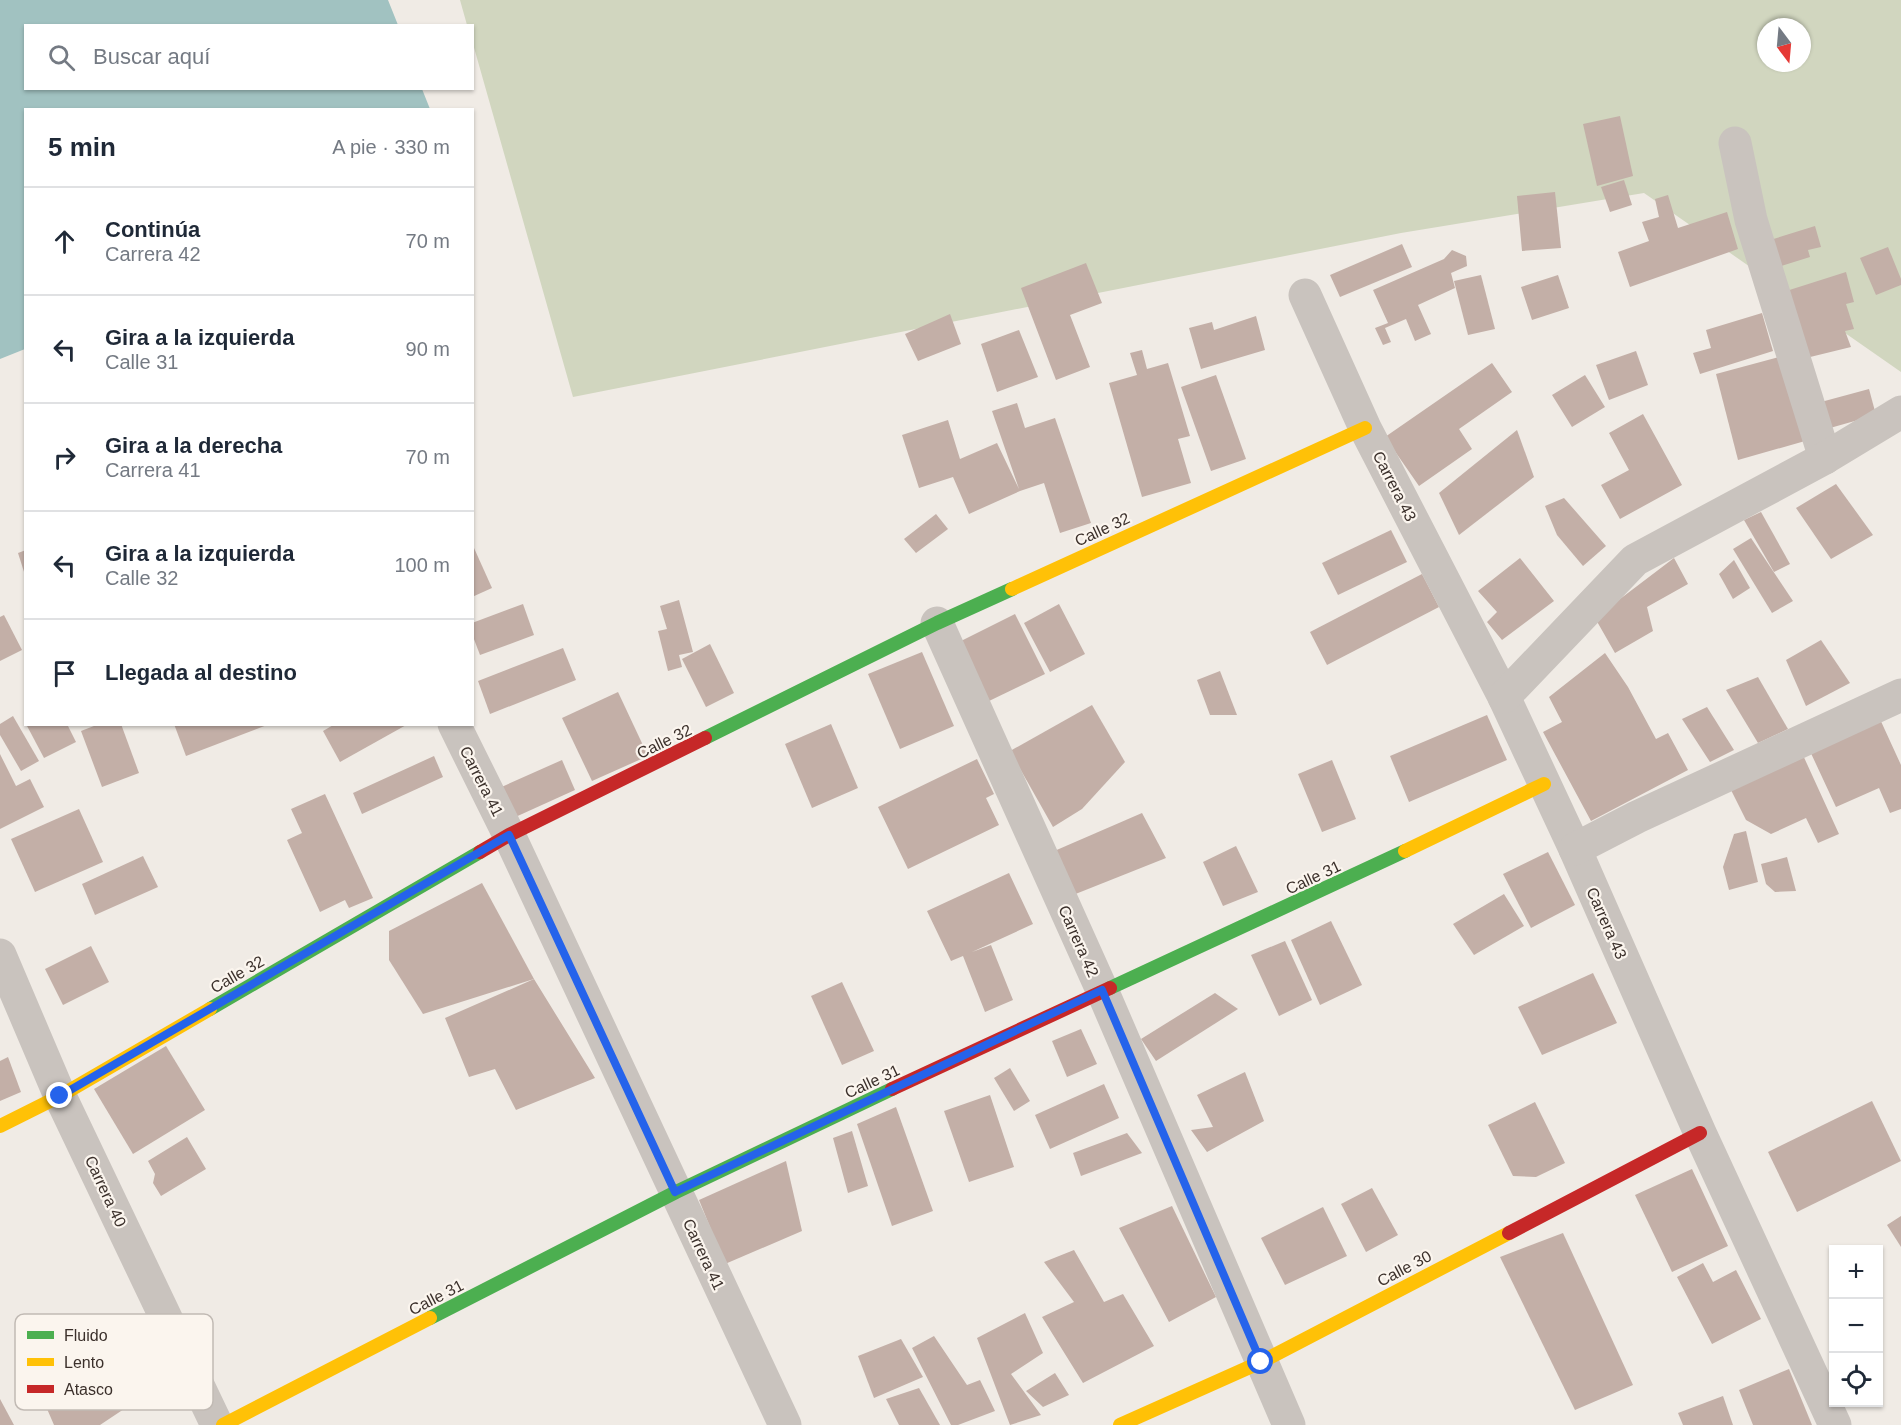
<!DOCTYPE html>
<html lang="es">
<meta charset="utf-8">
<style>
:root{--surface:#fff;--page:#f6f6f7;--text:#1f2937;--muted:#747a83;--line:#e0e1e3}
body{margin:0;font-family:Arial,sans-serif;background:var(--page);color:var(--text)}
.controls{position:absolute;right:18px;bottom:18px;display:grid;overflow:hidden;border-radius:0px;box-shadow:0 2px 4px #0004}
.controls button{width:54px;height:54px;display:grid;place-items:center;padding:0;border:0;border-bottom:2px solid var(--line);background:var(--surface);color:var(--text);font:30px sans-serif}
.compass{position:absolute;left:1757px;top:18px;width:54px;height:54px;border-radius:50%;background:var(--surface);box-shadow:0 2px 4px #0004;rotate:164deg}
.stop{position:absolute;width:18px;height:18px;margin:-14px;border:4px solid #2563eb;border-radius:50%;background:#fff}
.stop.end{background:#2563eb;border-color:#fff;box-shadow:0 2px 6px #0008}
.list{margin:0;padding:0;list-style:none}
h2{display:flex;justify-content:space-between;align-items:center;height:78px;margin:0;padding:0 24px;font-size:26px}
h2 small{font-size:20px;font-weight:400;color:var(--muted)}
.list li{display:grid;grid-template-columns:39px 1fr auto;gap:18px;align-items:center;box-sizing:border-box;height:108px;padding:0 24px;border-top:2px solid var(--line)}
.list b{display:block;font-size:22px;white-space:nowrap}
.list p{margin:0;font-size:20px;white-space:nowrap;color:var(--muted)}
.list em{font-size:20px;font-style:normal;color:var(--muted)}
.icon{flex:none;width:33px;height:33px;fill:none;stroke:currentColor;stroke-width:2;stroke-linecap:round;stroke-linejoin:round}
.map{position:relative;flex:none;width:1901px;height:1425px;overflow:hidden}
.search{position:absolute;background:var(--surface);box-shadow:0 2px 4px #0004;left:24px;top:24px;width:450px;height:66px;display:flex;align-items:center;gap:15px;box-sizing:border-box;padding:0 21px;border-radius:0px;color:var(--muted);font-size:22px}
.panel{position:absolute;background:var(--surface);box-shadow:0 2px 4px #0004;left:24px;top:108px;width:450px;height:618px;border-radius:0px}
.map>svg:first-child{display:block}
.green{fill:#d1d6bf;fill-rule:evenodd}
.water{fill:#a1c2c1}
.building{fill:#c3afa7}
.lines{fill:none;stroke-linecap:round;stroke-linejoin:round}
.street{stroke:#c9c3be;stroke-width:33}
.fast{stroke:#4caf50;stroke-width:14}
.slow{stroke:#ffc107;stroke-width:14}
.jam{stroke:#c62828;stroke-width:14}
.route{stroke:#2563eb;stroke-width:8}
.labels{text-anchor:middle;stroke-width:4.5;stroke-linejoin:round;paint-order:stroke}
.street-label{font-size:16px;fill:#3b302b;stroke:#fbf5ee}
.key{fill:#fbf5ee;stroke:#c1bab4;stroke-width:1.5}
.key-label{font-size:16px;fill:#3b302b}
</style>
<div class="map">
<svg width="1901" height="1425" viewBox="0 0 1901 1425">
<rect width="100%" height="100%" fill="#f0ebe5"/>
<path class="green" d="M460 0H1901V372L1644 193 1401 233 573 397 473 44 472 26 467 25ZM1766 27H1802V63H1766Z"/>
<path class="water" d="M0 0H388L398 25 26 26V88L422 89 430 109 26 110 25 349 0 359Z"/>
<g class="building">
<path d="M1620 116 1633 176 1597 186 1583 124Z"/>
<path d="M1624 180 1632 205 1610 212 1601 187Z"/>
<path d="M1555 192 1561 248 1522 251 1517 196Z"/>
<path d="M1668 195 1678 228 1727 212 1738 249 1630 287 1618 252 1649 241 1642 222 1659 217 1655 199Z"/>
<path d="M1815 226 1821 247 1808 250 1810 257 1775 268 1767 241Z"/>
<path d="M1402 244 1412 267 1340 297 1330 275Z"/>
<path d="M1888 247 1901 279V285L1876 295 1860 258Z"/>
<path d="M1452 250 1466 256 1467 266 1451 273 1455 288 1418 305 1431 334 1415 341 1406 319 1385 328 1391 342 1383 345 1375 328 1388 323 1373 290 1444 259Z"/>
<path d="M1086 263 1102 303 1070 315 1090 367 1056 380 1021 288Z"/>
<path d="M1846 272 1854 302 1846 304 1854 329 1845 331 1851 347 1802 359 1780 293Z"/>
<path d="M1481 275 1495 329 1468 335 1454 281Z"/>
<path d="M1558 275 1569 308 1532 320 1521 287Z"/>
<path d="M1762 313 1773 351 1700 374 1693 353 1711 348 1706 330Z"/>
<path d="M950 314 961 344 918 361 905 334Z"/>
<path d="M1256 316 1265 350 1201 369 1189 328 1212 322 1214 330Z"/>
<path d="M1019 330 1038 377 997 392 981 344Z"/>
<path d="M1142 350 1147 369 1168 363 1190 436 1178 439 1191 483 1142 497 1109 383 1137 375 1130 353Z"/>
<path d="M1636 351 1648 385 1609 400 1596 365Z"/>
<path d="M1779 357 1805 441 1738 460 1716 374Z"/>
<path d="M1492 363 1512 392 1459 429 1472 449 1419 486 1385 437Z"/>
<path d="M1216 375 1246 459 1211 471 1181 387Z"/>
<path d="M1585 375 1605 407 1572 427 1552 395Z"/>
<path d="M1869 389 1876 415 1830 428 1821 402Z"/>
<path d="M1017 403 1025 428 1055 418 1091 523 1060 533 1044 483 1020 491 969 514 953 477 919 488 902 435 948 420 960 459 997 443 1019 489 992 411Z"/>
<path d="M1643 414 1682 485 1620 519 1601 485 1629 470 1609 433Z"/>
<path d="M1517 430 1534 477 1459 535 1439 493Z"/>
<path d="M1836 484 1873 535 1831 559 1796 508Z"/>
<path d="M1564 498 1606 546 1583 566 1557 535 1545 506Z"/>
<path d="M1761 512 1790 564 1774 572 1744 520Z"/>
<path d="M936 514 948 529 916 553 904 539Z"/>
<path d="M1391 530 1407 562 1338 595 1322 563Z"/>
<path d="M1751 538 1793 601 1772 613 1733 549Z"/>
<path d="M474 548 492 588 472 597V549Z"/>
<path d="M26 550V575H25L18 553Z"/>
<path d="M1520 558 1554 601 1502 640 1487 622 1497 612 1478 591Z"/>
<path d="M1674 558 1688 584 1647 607 1653 631 1615 653 1595 618Z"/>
<path d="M1734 560 1750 588 1733 599 1719 574Z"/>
<path d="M1422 574 1439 607 1327 665 1310 632Z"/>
<path d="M679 600 693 652 679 655 682 667 668 671 658 631 667 629 660 606Z"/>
<path d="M523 604 534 635 480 655 472 634V623Z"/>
<path d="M1059 604 1085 654 1050 672 1024 623Z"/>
<path d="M1015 614 1045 674 987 702 957 643Z"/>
<path d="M4 615 22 650 0 661V617Z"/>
<path d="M1821 640 1850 683 1806 706 1786 660Z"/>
<path d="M710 644 734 693 706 707 682 659Z"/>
<path d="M563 648 576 680 490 714 478 681Z"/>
<path d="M922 652 954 726 900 749 868 674Z"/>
<path d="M1605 653 1628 687 1656 739 1668 733 1688 770 1591 821 1543 732 1562 722 1549 697Z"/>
<path d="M1220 671 1237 715H1210L1197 680Z"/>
<path d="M1758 677 1788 729 1758 743 1726 690Z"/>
<path d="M618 692 648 756 592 781 562 718Z"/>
<path d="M1092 705 1125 762 1082 809 1053 827 1010 751Z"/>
<path d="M1707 707 1734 750 1710 762 1682 719Z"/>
<path d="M1487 715 1507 760 1409 802 1390 756Z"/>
<path d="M13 716 39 761 21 771 0 735V724Z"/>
<path d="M1879 717 1901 765V809L1890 813 1879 788 1836 807 1809 749Z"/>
<path d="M26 724H67L76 742 44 758Z"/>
<path d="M99 724H121L139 773 102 787 81 731Z"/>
<path d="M174 724H267V725L186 756Z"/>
<path d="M335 724H408L340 762 323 731Z"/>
<path d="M831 724 858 788 812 808 785 744Z"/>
<path d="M1802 753 1839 834 1818 843 1806 818 1771 834 1746 820 1729 786Z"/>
<path d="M0 754 16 786 30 779 44 807 0 829Z"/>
<path d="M434 756 443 777 362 814 353 793Z"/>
<path d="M977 759 994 794 986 798 999 825 908 869 878 807Z"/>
<path d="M562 760 575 790 511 819 497 789Z"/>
<path d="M1332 760 1356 819 1322 832 1298 774Z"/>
<path d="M325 794 373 898 349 908 345 900 320 912 287 840 302 833 291 809Z"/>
<path d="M79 809 103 862 35 892 11 839Z"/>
<path d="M1142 813 1166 858 1073 895 1052 852Z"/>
<path d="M1746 831 1758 882 1729 890 1723 867 1734 834Z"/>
<path d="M1236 846 1258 892 1223 906 1203 862Z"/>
<path d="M1548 852 1575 905 1531 928 1503 874Z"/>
<path d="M143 856 158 887 95 915 82 884Z"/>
<path d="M1787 857 1796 891 1775 892 1766 884 1761 864Z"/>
<path d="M1009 873 1033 924 972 952 991 945 1013 1000 985 1012 963 956 951 961 927 911Z"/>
<path d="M482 883 534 979 423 1014 389 960V931Z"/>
<path d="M1504 894 1524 926 1474 955 1453 924Z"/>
<path d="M1331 921 1362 985 1320 1005 1291 940Z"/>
<path d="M1285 941 1312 1000 1279 1016 1251 955Z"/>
<path d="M91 946 109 982 63 1005 45 969Z"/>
<path d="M1593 973 1617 1023 1542 1055 1518 1007Z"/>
<path d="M534 979 595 1078 516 1110 495 1069 469 1077 445 1018Z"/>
<path d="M842 982 874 1051 842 1065 811 996Z"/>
<path d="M1215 993 1238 1009 1156 1061 1141 1039Z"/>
<path d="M1081 1029 1097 1064 1067 1077 1052 1041Z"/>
<path d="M166 1046 205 1110 133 1154 94 1089Z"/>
<path d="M8 1057 21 1092 0 1101V1061Z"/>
<path d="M1010 1068 1030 1101 1014 1111 994 1078Z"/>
<path d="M1245 1072 1264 1121 1207 1152 1191 1130 1213 1127 1197 1095Z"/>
<path d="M1104 1084 1119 1118 1050 1149 1035 1115Z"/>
<path d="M990 1095 1014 1167 969 1182 944 1111Z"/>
<path d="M1872 1101 1901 1161 1797 1212 1768 1152Z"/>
<path d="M1535 1102 1565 1163 1536 1177 1513 1176 1488 1125Z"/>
<path d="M896 1107 933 1211 892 1226 857 1124Z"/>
<path d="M852 1131 868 1186 848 1193 833 1138Z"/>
<path d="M1127 1133 1142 1153 1081 1176 1073 1153Z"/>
<path d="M187 1137 206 1169 161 1196 153 1183 155 1174 148 1161Z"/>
<path d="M786 1161 802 1231 725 1264 699 1200Z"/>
<path d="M1692 1169 1728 1246 1672 1272 1635 1195Z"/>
<path d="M1372 1188 1398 1235 1366 1252 1341 1204Z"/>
<path d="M1172 1206 1216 1297 1169 1322 1119 1228Z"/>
<path d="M1323 1207 1347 1256 1285 1285 1261 1238Z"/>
<path d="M1901 1216V1247L1887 1225Z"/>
<path d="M1563 1233 1633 1385 1575 1410 1500 1257Z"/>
<path d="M1074 1250 1104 1302 1123 1294 1154 1346 1083 1383 1042 1317 1074 1302 1044 1262Z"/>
<path d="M1703 1263 1713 1282 1736 1270 1761 1319 1712 1344 1677 1277Z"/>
<path d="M1025 1313 1043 1353 1011 1374 1041 1415 1010 1425 977 1338Z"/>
<path d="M46 1326 67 1372 103 1355 130 1405 100 1425H54L16 1337Z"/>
<path d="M934 1336 967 1385 980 1380 995 1411 958 1425H951L912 1348Z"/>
<path d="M901 1339 923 1377 874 1398 858 1356Z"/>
<path d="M1789 1369 1812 1425H1753L1739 1390Z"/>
<path d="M1055 1373 1069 1395 1043 1407 1026 1391Z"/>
<path d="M919 1388 940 1425H899L886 1399Z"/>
<path d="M1723 1396 1733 1425H1683L1678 1413Z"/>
<path d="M0 1399 14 1425H0Z"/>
</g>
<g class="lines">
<g class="street">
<path d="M1735 143 1751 220 1825 458"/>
<path d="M1305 295 1365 428 1504 697 1575 849 1700 1133 1835 1425"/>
<path d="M937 623 1102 990 1289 1425"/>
<path d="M1504 697 1635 560 1825 458 1901 412"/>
<path d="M454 724 509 835 785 1425"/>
<path d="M1575 849 1637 817 1901 695"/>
<path d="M0 955 60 1096 217 1425"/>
</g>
<g class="fast">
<path d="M705 738 937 623 1012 589"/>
<path d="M1110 988 1405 851"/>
<path d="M210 1009 480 852"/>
<path d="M430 1318 676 1192 892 1089"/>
</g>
<g class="slow">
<path d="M1012 589 1365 428"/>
<path d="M1405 851 1544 784"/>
<path d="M0 1126 60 1096 210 1009"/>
<path d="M223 1425 430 1318"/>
<path d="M1120 1425 1261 1362 1509 1233"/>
</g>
<g class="jam">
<path d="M480 852 509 835 705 738"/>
<path d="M892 1089 1110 988"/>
<path d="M1509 1233 1700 1133"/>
</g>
</g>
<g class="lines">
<path class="route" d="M60 1096 509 835 675 1192 1102 990 1261 1362"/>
</g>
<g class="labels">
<g class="street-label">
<text transform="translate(1395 486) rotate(63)" y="6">Carrera 43</text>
<text transform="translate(1102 529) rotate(-25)" y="6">Calle 32</text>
<text transform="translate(664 741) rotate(-26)" y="6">Calle 32</text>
<text transform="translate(482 781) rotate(63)" y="6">Carrera 41</text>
<text transform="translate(1313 877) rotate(-25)" y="6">Calle 31</text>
<text transform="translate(1607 923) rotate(66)" y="6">Carrera 43</text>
<text transform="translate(1079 941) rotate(66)" y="6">Carrera 42</text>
<text transform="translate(237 974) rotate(-30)" y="6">Calle 32</text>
<text transform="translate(872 1081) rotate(-25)" y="6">Calle 31</text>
<text transform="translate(106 1191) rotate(65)" y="6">Carrera 40</text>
<text transform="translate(704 1254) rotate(65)" y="6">Carrera 41</text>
<text transform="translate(1404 1268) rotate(-28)" y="6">Calle 30</text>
<text transform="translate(436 1297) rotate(-27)" y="6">Calle 31</text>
</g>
</g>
<rect x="15" y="1314" width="198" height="96" rx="9" class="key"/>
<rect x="27" y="1331" width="27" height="8" fill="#4caf50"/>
<rect x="27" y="1358" width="27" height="8" fill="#ffc107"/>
<rect x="27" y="1385" width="27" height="8" fill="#c62828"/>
<g class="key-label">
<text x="64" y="1341">Fluido</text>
<text x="64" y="1368">Lento</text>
<text x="64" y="1395">Atasco</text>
</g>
</svg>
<div class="controls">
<button>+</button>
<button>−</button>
<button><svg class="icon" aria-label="locate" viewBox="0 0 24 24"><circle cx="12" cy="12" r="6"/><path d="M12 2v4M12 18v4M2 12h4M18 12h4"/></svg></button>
</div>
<svg class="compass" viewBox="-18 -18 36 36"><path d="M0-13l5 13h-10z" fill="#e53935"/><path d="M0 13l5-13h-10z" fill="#747a83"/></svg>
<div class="stop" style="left:1261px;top:1362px"></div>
<div class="stop end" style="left:60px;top:1096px"></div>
<div class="search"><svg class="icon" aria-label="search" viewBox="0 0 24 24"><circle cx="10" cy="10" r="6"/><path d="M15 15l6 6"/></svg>Buscar aquí</div>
<section class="panel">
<h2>5 min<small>A pie · 330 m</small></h2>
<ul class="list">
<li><svg class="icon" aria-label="ahead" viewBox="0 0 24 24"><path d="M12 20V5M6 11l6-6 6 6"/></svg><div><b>Continúa</b><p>Carrera 42</p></div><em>70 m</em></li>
<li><svg class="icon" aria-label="left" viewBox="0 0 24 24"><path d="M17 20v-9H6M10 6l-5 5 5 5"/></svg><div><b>Gira a la izquierda</b><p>Calle 31</p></div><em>90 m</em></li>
<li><svg class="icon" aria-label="right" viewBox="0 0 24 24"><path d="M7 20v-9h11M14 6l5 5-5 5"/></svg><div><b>Gira a la derecha</b><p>Carrera 41</p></div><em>70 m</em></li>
<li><svg class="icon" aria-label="left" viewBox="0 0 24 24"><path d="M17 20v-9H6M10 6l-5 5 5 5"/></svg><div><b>Gira a la izquierda</b><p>Calle 32</p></div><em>100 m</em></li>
<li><svg class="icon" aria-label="arrive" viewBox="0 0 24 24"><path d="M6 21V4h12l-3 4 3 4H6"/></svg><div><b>Llegada al destino</b></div></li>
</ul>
</section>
</div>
